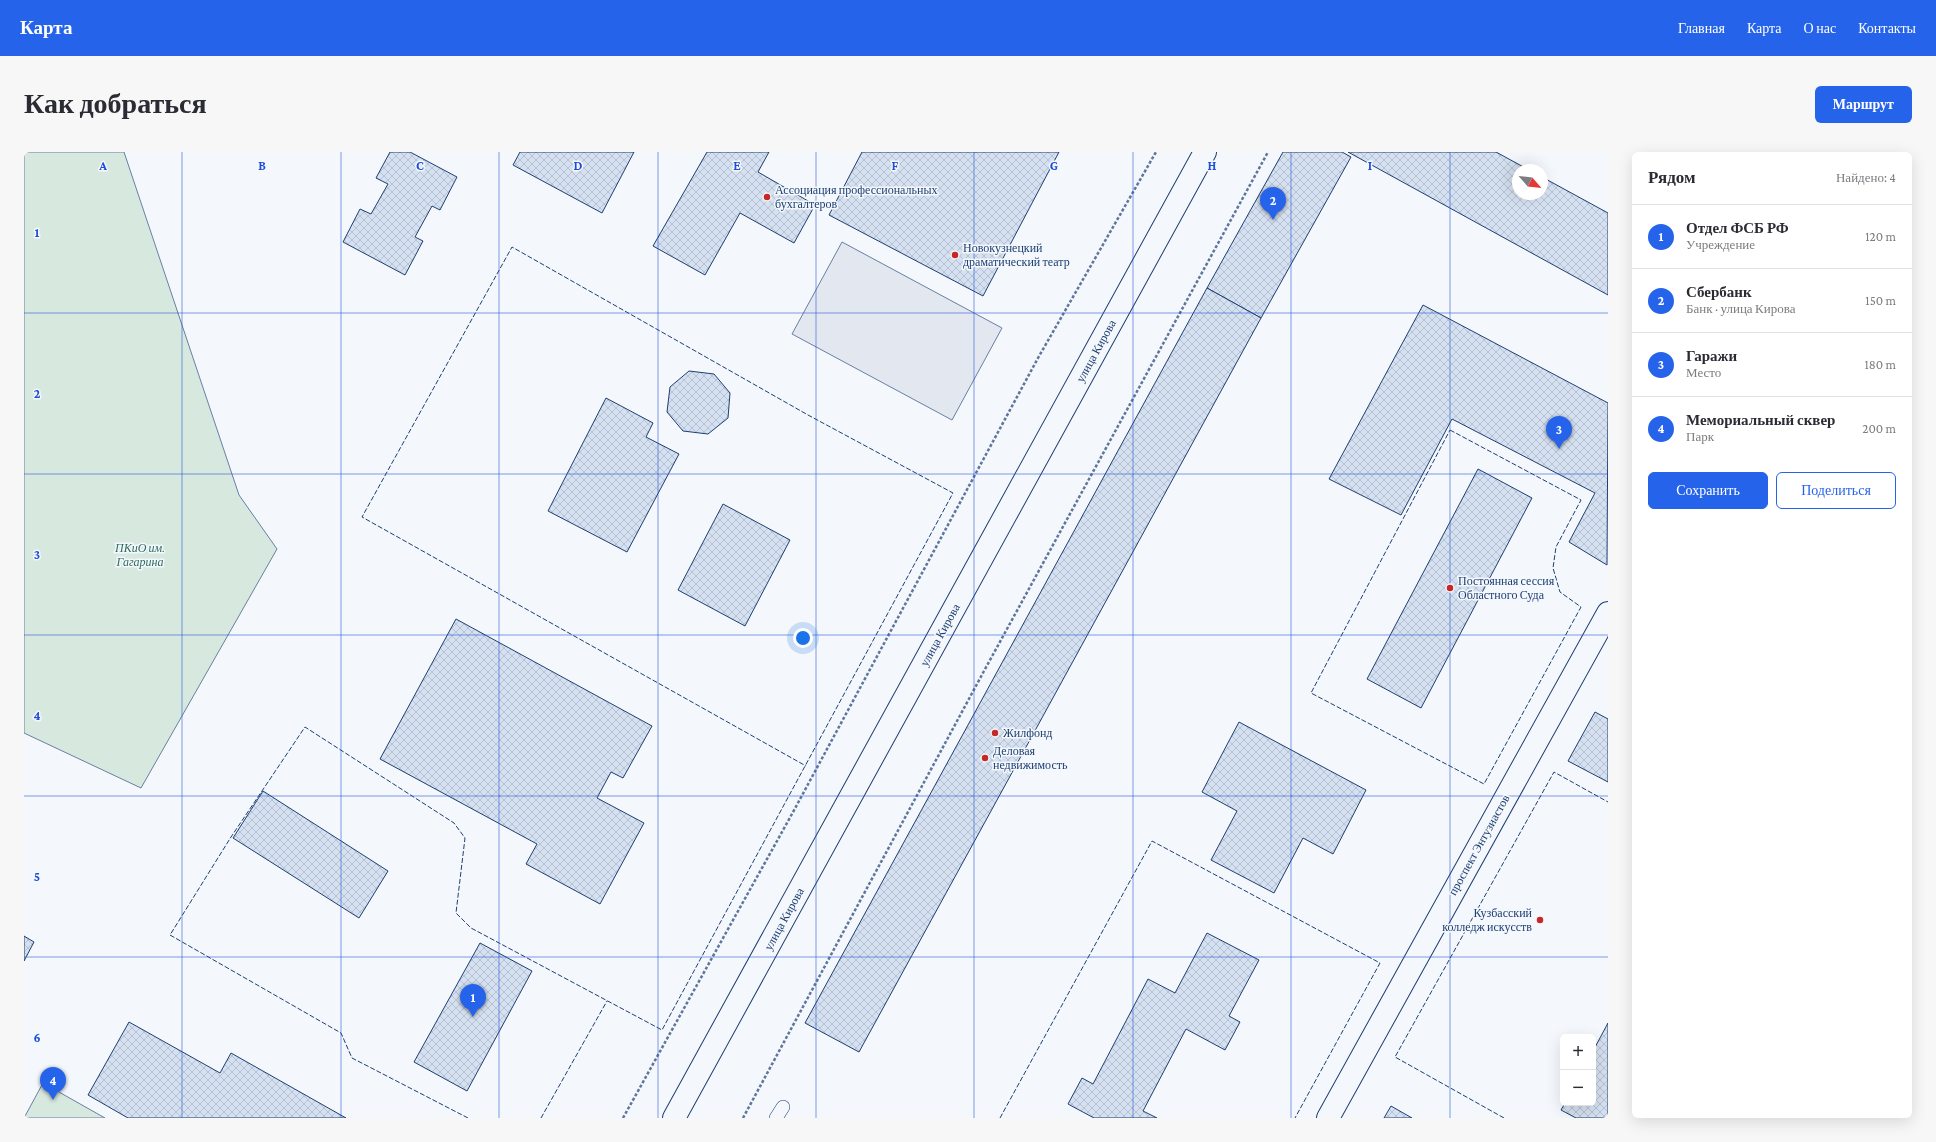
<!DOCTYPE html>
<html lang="ru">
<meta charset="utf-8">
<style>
:root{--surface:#fff;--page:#f7f7f7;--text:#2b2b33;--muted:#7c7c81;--line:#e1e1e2;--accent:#2563eb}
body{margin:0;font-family:"Crimson Pro",serif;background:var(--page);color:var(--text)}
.controls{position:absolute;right:12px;bottom:12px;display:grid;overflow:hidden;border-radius:6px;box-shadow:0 4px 16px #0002}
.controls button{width:36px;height:36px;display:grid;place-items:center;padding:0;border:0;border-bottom:1px solid var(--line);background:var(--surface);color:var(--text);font:20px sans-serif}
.compass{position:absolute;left:1488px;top:12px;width:36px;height:36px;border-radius:50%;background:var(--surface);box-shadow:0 4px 16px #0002;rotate:118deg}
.you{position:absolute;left:779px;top:486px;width:14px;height:14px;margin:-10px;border:3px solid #fff;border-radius:50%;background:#1a73e8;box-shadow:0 0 0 6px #1a73e833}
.badge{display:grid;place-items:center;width:26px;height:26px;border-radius:50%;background:var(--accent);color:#fff;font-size:13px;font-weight:700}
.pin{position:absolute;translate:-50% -33px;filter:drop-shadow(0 1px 2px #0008)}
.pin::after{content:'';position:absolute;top:21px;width:14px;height:12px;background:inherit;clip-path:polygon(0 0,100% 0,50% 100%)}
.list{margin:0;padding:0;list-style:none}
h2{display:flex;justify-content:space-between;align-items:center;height:52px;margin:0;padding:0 16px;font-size:17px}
h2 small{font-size:13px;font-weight:400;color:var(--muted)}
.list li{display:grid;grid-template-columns:26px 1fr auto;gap:12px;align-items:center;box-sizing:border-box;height:64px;padding:0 16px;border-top:1px solid var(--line)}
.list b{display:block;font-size:15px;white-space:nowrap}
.list p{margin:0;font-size:13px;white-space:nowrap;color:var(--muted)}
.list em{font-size:13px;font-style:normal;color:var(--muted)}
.actions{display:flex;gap:8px;padding:12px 16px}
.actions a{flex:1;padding:9px 0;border:1px solid var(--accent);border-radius:6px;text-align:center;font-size:14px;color:var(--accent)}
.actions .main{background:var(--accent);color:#fff}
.map{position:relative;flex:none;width:1584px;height:966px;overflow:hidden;border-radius:6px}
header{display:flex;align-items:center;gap:24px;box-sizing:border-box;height:56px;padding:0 20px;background:var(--accent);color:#fff}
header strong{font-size:19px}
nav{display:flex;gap:22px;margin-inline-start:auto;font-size:14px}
.intro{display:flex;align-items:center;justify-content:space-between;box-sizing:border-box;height:96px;padding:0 24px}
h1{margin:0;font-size:28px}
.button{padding:10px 18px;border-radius:6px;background:var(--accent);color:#fff;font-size:14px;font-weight:700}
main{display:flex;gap:24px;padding:0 24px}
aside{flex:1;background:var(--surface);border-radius:6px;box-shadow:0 4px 16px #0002}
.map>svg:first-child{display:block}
.green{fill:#d7e8df;stroke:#687fa3}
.parking{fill:#e3e8f0;stroke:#687fa3}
.building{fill:url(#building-cross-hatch);stroke:#1d3f73}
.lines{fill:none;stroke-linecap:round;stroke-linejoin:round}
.service-casing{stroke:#1d3f73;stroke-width:14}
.minor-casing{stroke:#1d3f73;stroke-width:24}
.primary-casing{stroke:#1d3f73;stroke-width:24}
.path{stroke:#5e769c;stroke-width:2.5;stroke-dasharray:3 2;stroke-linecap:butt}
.service{stroke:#f4f7fb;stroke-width:13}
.minor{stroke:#f4f7fb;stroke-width:22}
.primary{stroke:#f4f7fb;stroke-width:22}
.fence{stroke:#1d3f73;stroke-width:1;stroke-dasharray:5 2;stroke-linecap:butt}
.grid{fill:none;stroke:#1d4ed8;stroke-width:1;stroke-opacity:0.55}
.poi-dot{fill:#c62828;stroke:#f4f7fb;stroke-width:1.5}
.labels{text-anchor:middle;stroke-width:3;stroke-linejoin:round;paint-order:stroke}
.poi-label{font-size:12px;fill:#1d3f73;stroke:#f4f7fb;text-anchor:start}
.street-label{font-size:12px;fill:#1d3f73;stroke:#f4f7fb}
.park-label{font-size:12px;font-style:italic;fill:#2c6c60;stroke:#f4f7fb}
.grid-label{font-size:13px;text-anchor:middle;font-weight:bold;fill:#1d4ed8;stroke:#f4f7fb;stroke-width:3;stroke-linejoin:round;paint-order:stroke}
</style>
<header>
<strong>Карта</strong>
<nav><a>Главная</a><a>Карта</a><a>О нас</a><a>Контакты</a></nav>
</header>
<div class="intro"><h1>Как добраться</h1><a class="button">Маршрут</a></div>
<main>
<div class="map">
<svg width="1584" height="966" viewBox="0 0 1584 966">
<defs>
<pattern id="building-cross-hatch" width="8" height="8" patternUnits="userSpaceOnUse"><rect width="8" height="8" fill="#d5e0f0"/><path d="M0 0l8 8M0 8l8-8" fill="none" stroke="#b6c1d1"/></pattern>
</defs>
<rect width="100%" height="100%" fill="#f4f7fb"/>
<g class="green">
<path d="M0 0H100L215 343 253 397 117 636 0 581Z"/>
<path d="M19 931 81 966H0Z"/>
</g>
<path class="parking" d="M818 90 978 176 928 268 768 182Z"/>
<g class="building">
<path d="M366 0H386L433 25 416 58 408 54 391 85 399 89 381 123 319 90 336 57 347 62 364 32 352 26Z"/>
<path d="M496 0H610L578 61 489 13Z"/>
<path d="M683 0H745L734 20 791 53 770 91 716 61 681 123 629 94Z"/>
<path d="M838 0H1035L959 144 805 63Z"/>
<path d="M1259 0H1318L1327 5 1237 166 1183 136Z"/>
<path d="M1324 0H1472L1505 18H1494V42H1518V25L1584 61V143Z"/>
<path d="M1183 136 1237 166 835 900 781 871Z"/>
<path d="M1399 153 1584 251 1583 413 1545 390 1571 341 1428 267 1377 363 1305 327Z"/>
<path d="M665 219 690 222 706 241 704 266 684 282 659 279 643 260 646 235Z"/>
<path d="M582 246 629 271 622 285 655 302 603 400 524 359Z"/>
<path d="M1454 317 1508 346 1397 556 1343 527Z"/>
<path d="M699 352 766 388 721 474 654 438Z"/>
<path d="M432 467 628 574 599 626 587 620 573 646 620 671 576 752 502 712 513 692 356 607Z"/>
<path d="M1571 560 1584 567V630L1544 609Z"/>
<path d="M1215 570 1342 638 1309 702 1279 686 1250 741 1187 708 1213 659 1178 640Z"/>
<path d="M239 639 364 719 335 766 209 686Z"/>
<path d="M1183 781 1235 808 1205 864 1216 870 1201 898 1162 877 1119 959 1133 966H1070L1044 952 1058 926 1069 932 1124 827 1151 841Z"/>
<path d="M0 784 10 790 0 809Z"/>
<path d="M456 791 508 819 443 939 390 910Z"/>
<path d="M105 870 196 921 207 901 322 966H104L64 943Z"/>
<path d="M1584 871V966H1552L1537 958 1541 951H1569V899Z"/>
<path d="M1367 954 1388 966H1360Z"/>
</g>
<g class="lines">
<g class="service-casing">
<path id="service" d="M752 966 759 955"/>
</g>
<g class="minor-casing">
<path id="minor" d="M1304 966 1584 461"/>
</g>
<g class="primary-casing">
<path id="primary" d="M650 966 1181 0"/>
</g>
<g class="path">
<path d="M599 966 768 662 1014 206 1132 0"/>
<path d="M719 966 960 519 1244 0"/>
</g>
<use href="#service" class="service"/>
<use href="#minor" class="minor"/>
<use href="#primary" class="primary"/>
<g class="fence">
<path d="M1426 278 1557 348 1532 395 1529 416 1536 440 1557 455 1460 632 1287 541Z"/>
<path d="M444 966 328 906 317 881 146 783 207 685 281 575 430 671 441 686 432 761 447 776 638 878 929 341 784 263 488 95 338 365 782 614"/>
<path d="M517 966 583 849"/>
<path d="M976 966 1128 689 1356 811 1271 966"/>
<path d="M1480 966 1371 905 1530 620 1584 650"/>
</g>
</g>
<path class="grid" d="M158 0V966M317 0V966M475 0V966M634 0V966M792 0V966M950 0V966M1109 0V966M1267 0V966M1426 0V966M0 161H1584M0 322H1584M0 483H1584M0 644H1584M0 805H1584"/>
<g class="poi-dot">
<circle cx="743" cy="45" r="4"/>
<circle cx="931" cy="103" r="4"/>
<circle cx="1426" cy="436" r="4"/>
<circle cx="971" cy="581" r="4"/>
<circle cx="961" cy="606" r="4"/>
<circle cx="1516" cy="768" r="4"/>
</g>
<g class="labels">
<g class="poi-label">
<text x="751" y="42">Ассоциация профессиональных<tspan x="751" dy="14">бухгалтеров</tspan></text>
<text x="939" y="100">Новокузнецкий<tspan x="939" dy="14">драматический театр</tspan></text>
<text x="1434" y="433">Постоянная сессия<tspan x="1434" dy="14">Областного Суда</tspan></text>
<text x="979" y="585">Жилфонд</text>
<text x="969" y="603">Деловая<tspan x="969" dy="14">недвижимость</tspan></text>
<text x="1508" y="765" text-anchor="end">Кузбасский<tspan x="1508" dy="14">колледж искусств</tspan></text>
</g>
<g class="street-label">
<text transform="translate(1072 199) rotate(-61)" y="4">улица Кирова</text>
<text transform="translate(916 483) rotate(-61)" y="4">улица Кирова</text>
<text transform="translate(1455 693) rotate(-61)" y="4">проспект Энтузиастов</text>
<text transform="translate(760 767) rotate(-61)" y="4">улица Кирова</text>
</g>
<g class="park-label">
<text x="116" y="400">ПКиО им.<tspan x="116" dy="14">Гагарина</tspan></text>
</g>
</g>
<g class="grid-label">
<text x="79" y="18">A</text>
<text x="238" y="18">B</text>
<text x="396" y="18">C</text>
<text x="554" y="18">D</text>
<text x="713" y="18">E</text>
<text x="871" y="18">F</text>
<text x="1030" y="18">G</text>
<text x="1188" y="18">H</text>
<text x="1346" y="18">I</text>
<text x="13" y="85">1</text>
<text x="13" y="246">2</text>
<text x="13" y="407">3</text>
<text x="13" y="568">4</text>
<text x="13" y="729">5</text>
<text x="13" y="890">6</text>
</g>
</svg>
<div class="controls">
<button>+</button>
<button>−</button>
</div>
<svg class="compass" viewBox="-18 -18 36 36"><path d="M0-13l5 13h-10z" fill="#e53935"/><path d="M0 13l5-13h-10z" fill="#7c7c81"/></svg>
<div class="you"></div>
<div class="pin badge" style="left:449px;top:865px">1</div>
<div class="pin badge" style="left:1249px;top:68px">2</div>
<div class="pin badge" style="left:1535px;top:297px">3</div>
<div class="pin badge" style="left:29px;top:948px">4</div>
</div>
<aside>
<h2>Рядом<small>Найдено: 4</small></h2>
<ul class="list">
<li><span class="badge">1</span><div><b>Отдел ФСБ РФ</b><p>Учреждение</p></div><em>120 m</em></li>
<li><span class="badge">2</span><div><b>Сбербанк</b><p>Банк · улица Кирова</p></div><em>150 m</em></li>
<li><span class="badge">3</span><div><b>Гаражи</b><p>Место</p></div><em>180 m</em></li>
<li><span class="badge">4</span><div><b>Мемориальный сквер</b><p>Парк</p></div><em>200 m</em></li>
</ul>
<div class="actions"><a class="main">Сохранить</a><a>Поделиться</a></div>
</aside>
</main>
